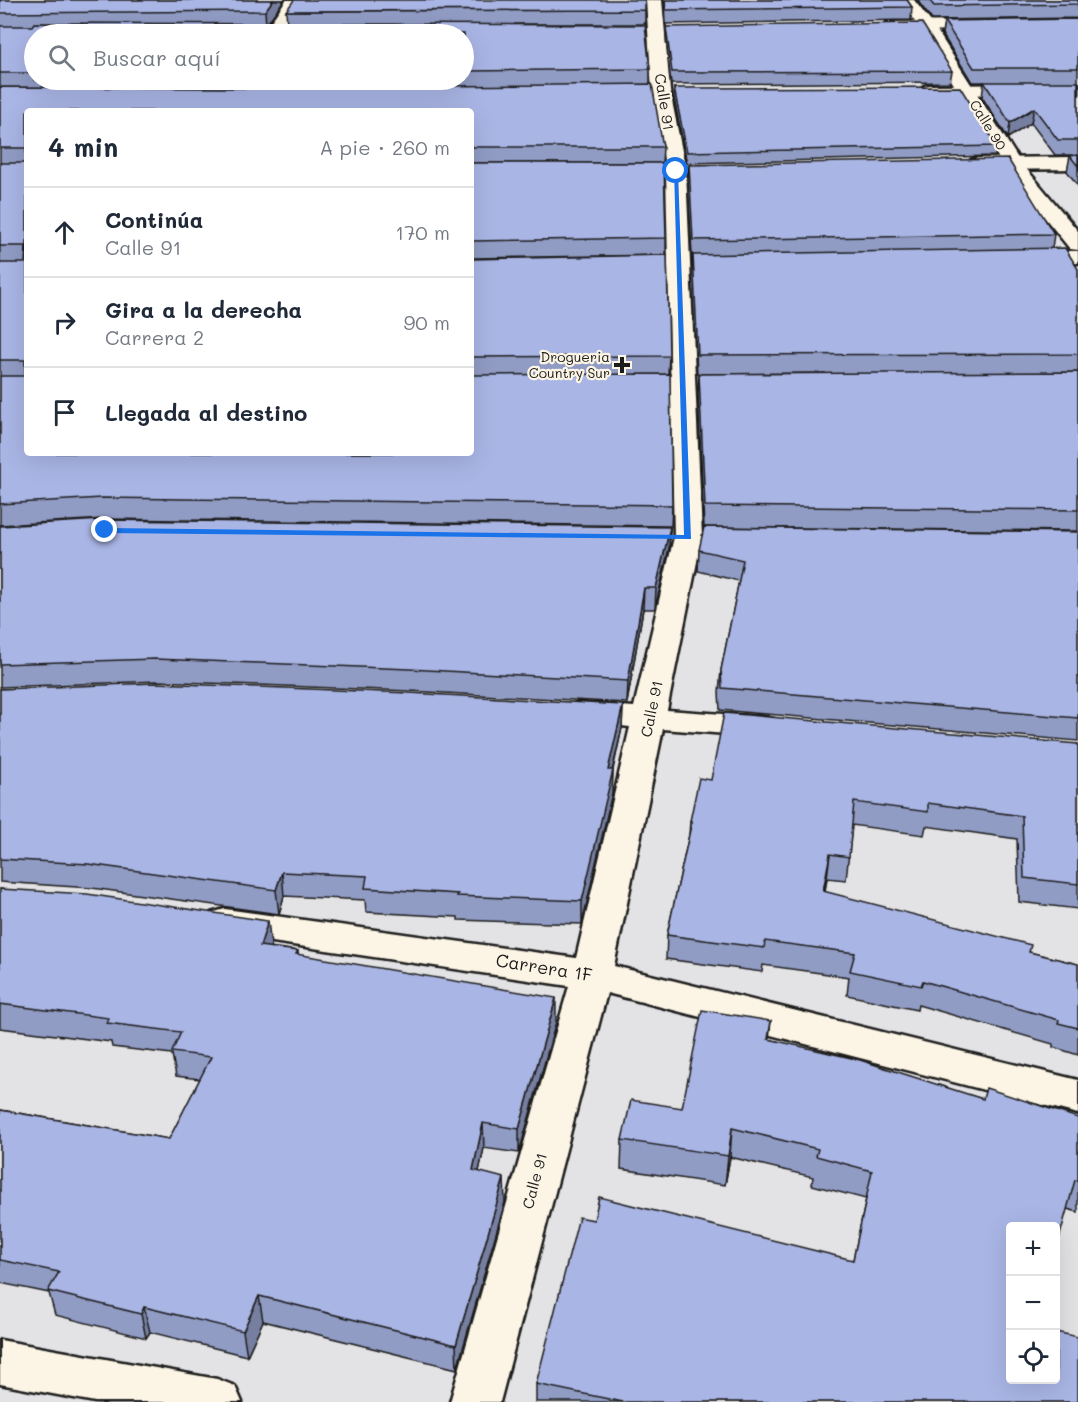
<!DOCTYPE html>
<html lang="es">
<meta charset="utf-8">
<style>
:root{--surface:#fff;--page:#f2f2f3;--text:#1f2937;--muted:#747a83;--line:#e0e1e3}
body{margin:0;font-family:Mali,sans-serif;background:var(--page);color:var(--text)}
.controls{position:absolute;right:18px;bottom:18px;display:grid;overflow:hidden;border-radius:6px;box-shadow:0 6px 24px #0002}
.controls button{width:54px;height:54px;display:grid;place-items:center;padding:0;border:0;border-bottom:2px solid var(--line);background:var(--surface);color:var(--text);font:30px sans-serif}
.stop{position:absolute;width:18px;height:18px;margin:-14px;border:4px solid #1a73e8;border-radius:50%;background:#fff}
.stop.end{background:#1a73e8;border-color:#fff;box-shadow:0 2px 6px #0008}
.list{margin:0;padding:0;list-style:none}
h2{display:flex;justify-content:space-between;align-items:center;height:78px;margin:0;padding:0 24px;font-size:26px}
h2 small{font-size:20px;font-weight:400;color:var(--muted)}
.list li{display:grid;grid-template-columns:39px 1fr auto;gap:18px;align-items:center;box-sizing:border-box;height:90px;padding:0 24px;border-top:2px solid var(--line)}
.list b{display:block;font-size:22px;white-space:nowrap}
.list p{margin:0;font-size:20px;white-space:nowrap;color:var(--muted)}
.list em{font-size:20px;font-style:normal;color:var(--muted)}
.icon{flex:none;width:33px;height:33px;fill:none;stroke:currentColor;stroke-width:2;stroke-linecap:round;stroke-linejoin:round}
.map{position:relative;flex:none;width:1078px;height:1402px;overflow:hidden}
.search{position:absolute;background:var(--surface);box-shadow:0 6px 24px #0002;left:24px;top:24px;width:450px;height:66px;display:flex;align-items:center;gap:15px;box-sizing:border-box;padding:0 21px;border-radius:33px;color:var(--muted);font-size:22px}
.panel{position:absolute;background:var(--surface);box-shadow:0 6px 24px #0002;left:24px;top:108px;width:450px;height:348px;border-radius:6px}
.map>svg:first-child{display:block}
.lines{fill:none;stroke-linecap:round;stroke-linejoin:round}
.street-casing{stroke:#1c1c1c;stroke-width:5}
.secondary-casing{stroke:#1c1c1c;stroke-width:5}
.street{fill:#fcf5e5;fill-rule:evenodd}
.secondary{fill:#fcf5e5;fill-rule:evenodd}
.wall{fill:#919cc5;stroke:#1c1c1c;stroke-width:1.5;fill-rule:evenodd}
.shaded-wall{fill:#767fa0;stroke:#1c1c1c;stroke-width:1.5}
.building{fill:#a9b5e5;stroke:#1c1c1c;stroke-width:1.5}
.route{fill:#1a73e8}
.poi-dot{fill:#1c1c1c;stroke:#fcf5e5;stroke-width:2}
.labels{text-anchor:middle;stroke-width:4.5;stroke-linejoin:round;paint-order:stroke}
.far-street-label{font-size:14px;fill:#1c1c1c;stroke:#fcf5e5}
.far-poi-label{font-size:14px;fill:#1c1c1c;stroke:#fcf5e5;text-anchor:end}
.street-label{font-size:15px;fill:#1c1c1c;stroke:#fcf5e5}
.near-street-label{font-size:18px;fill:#1c1c1c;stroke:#fcf5e5}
</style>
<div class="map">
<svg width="1078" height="1402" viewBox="0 0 1078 1402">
<rect width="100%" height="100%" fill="#e3e2e5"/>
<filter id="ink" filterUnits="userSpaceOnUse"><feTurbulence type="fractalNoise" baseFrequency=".0167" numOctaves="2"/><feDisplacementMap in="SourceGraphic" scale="12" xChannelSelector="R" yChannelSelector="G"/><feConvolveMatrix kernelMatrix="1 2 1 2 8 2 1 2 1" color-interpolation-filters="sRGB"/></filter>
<g filter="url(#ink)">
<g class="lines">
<g class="street-casing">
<g id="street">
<path d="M286 0H302L278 34H262Z"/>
<path d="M646 0H662L670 91 686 171 702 537 667 710 765 717 777 720 782 727 777 734 765 737 663 729 614 966 1078 1080V1114L607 993 500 1402H450L569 986 225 935 211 931 206 922 211 913 225 909 576 958 630 727 566 720 561 713 566 706 578 703 634 707 674 537 666 171 652 91Z"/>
<path d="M1078 20V30L888 32 880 27 888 22Z"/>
<path d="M1078 84V94L930 95 924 94 921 90 924 86 930 85Z"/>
<path d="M1078 157V169L978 170 971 168 968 164 971 160 978 158Z"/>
<path d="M1026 251H1078V263H1018L1015 258 1018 253Z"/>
<path d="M0 1340 217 1379 235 1386 242 1402H95L0 1384Z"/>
</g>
</g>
<g class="secondary-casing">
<path id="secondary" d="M898 0H914L934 26 1019 160 1078 231V250L1070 249 1004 167 919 27Z"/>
</g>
<use href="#street" class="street"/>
<use href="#secondary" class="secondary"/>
</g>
<g class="wall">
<path d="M0 0H284L267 23H287L286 11 645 10V24H514L650 69V84L663 147 662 163H471V111H27V453H471V259L669 356 668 374 672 505 671 526 105 519 0 525ZM34 34H464V80H34Z"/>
<path d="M664 0H907L912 7 911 20 665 24Z"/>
<path d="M917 0H1078V18L932 20Z"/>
<path d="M1078 19V186L1067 171 1070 156 1073 155H1055L1031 123 1008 138 982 97 984 82H972L942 34 944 21Z"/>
<path d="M666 27 952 71 950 82 671 84 666 38Z"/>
<path d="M674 88 997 146 995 156 687 163 674 98Z"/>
<path d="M471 163 666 238V255L471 258Z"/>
<path d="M689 165 1054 234 1052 248 1078 269V531L704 527 698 393 699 374 826 373 697 374 692 272 693 255H692L688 179Z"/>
<path d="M0 526 670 527 669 548 655 609H643L627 703 410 691 158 681 0 687Z"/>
<path d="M1078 532V741L720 710 719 692 721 670 739 581 698 571 699 550Z"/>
<path d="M0 689 623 705 622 728 613 770 612 793 582 924 458 920V917L366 912 365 900 284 896 279 914 92 888 0 882Z"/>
<path d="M1078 744V909L1019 902 1017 839 926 826 924 835 852 825 846 880 827 878 825 892 1029 952 1078 964V1055L1053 1047V1044L918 1005 917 1010 847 995 849 977 763 965 762 972 666 959 667 935 689 835 690 821 711 780Z"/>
<path d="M0 889 271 945 270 947 298 951V955L556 1022 519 1153 484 1148 479 1171 505 1202 457 1369 263 1321 247 1356 150 1332 146 1338 55 1315 49 1293 0 1283V1110L169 1139 200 1079 176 1076 172 1054 112 1047 111 1042 0 1028Z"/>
<path d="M771 1021 769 1039 983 1099 1078 1118V1212L1067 1209 1011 1380 1078 1402H536V1384L853 1260 866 1199 812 1185 813 1177 730 1157 725 1185 621 1169 622 1140 682 1108Z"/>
</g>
<g class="shaded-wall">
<path d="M273 0H284L266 25 265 11Z"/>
<path d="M1034 108 1031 123 1008 138 1010 123Z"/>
<path d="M670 527 669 548 655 609 656 588Z"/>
<path d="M644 588 643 609 627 703 628 681Z"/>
<path d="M623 705 622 728 610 780 613 770 612 793 582 924V901L608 770Z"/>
<path d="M830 854 827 878 820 915 823 891Z"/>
<path d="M282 872 284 896 279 914 276 890Z"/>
<path d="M268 921 271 945 263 970 260 946Z"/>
<path d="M556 998V1022L519 1153V1129Z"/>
<path d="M483 1123 484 1148 474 1195 473 1170Z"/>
<path d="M732 1128 730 1157 725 1185 728 1156Z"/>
<path d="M504 1178 505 1202 457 1369 456 1345Z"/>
<path d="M259 1296 263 1321 247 1356 243 1331Z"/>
<path d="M144 1307 150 1332 146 1338 141 1314Z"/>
</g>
<g class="building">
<path d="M0 0H273L265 11 0 13Z"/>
<path d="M294 0H645V10L286 11Z"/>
<path d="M665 0H907L912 7 666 10Z"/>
<path d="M929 0H1078V4L934 6Z"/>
<path d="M1078 19V68H974L944 21Z"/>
<path d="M34 23 645 25 650 69 464 71V34H34V73H0V26H32Z"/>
<path d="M922 23 952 71 672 72 666 27Z"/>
<path d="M984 82H1078V140H1058L1034 108 1010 123Z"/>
<path d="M652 84 663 147H471V111H27V453H471V375L670 374 672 505 102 498 0 504V376H25V360H0V263H25L26 246H0V163H26V148H0V87L237 88Z"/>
<path d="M960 87 997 146 687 152 674 88Z"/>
<path d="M1078 155V166L1070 156Z"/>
<path d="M1008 159 1054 234 693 240 689 165Z"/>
<path d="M471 163H664L666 238 471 241Z"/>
<path d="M1065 248 1078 269V354L698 355 693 255Z"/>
<path d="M667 255 669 356 471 357V259Z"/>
<path d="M1078 372V510L705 506 699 374Z"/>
<path d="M102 520 670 527 656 588H644L628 681 409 669 155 659 0 664V526Z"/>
<path d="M704 527 1078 532V718L722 688 721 670 743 560 699 550Z"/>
<path d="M155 683 409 693 623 705 608 770H613L582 901 457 896 458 894 365 888 367 876 282 872 276 890 88 864 0 859V689Z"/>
<path d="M724 713 1078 744V884L1024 878 1022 816 928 803V812L854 802 849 857 830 854 823 891 1031 945 1029 952 1078 964V1028L1058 1023 1059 1020 923 981 921 986 850 971 855 953 765 941 764 948 667 935 692 821H690L699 778 711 780Z"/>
<path d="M0 889 87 894 268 921 260 946 298 951 296 954 556 998 519 1129 483 1123 473 1170 504 1178 456 1345 259 1296 243 1331 144 1307 141 1314 48 1291 59 1272 0 1260V1110L169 1139 211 1057 172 1052 181 1032 107 1023 109 1018 0 1004Z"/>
<path d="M702 1010 771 1021 768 1039 860 1060 983 1099 986 1088 1078 1118V1181L1075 1180 1056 1250V1227H1011V1380H1056V1332L1078 1337V1402H623L536 1384 579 1217 594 1220 599 1197 853 1260 872 1171 816 1156 818 1149 732 1128 728 1156 622 1140 631 1100 682 1108Z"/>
</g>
</g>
<path class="route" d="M674 169 678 171 691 539 105 533 101 530 105 528 684 535Z"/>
<path class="poi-dot" d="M619 356h6v6h6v6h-6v6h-6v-6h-6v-6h6z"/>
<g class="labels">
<g class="far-street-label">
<text transform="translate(988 125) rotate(58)" y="5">Calle 90</text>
</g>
<g class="far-poi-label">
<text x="610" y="362">Drogueria<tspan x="610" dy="16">Country Sur</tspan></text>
</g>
<g class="street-label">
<text transform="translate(664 102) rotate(81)" y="5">Calle 91</text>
<text transform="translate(652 709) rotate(-78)" y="5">Calle 91</text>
<text transform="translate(535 1181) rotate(-75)" y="5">Calle 91</text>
</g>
<g class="near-street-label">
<text transform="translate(544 968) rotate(9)" y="6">Carrera 1F</text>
</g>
</g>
</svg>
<div class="controls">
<button>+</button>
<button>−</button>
<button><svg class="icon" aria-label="locate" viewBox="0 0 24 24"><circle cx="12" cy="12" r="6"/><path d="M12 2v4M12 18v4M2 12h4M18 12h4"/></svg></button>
</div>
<div class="stop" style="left:676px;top:171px"></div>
<div class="stop end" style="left:105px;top:530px"></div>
<div class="search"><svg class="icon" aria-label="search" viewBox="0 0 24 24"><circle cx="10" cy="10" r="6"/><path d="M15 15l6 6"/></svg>Buscar aquí</div>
<section class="panel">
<h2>4 min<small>A pie · 260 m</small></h2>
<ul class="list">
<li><svg class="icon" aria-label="ahead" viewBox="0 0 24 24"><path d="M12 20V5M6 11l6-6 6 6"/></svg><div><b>Continúa</b><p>Calle 91</p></div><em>170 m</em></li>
<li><svg class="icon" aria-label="right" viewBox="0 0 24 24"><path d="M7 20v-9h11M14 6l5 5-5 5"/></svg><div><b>Gira a la derecha</b><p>Carrera 2</p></div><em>90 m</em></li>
<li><svg class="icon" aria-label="arrive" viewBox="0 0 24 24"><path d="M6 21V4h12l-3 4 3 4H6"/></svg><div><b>Llegada al destino</b></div></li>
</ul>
</section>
</div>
